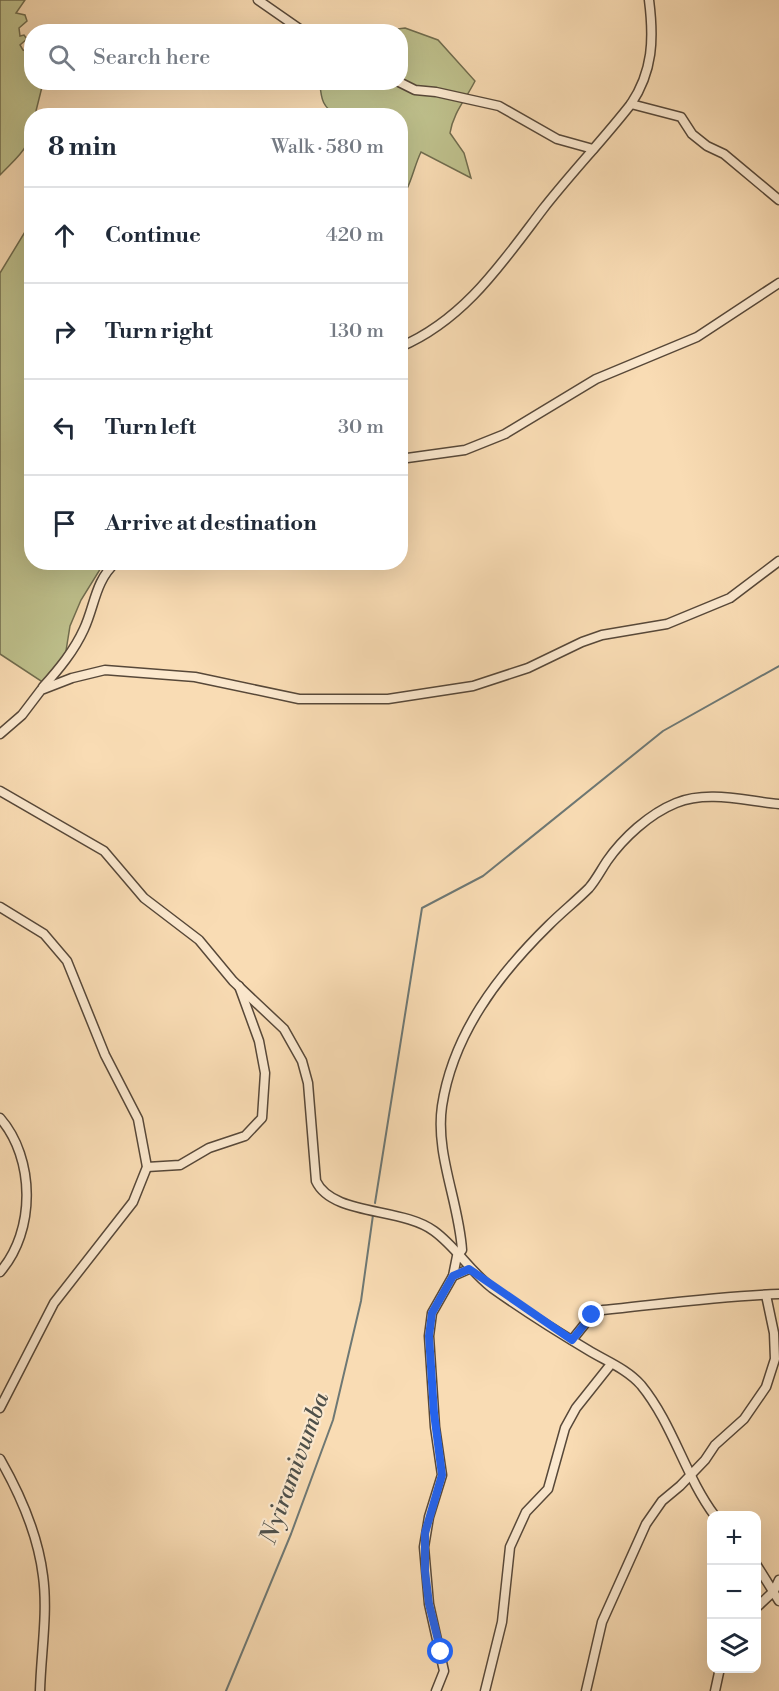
<!DOCTYPE html>
<meta charset="utf-8">
<style>
:root{--surface:#fff;--page:#f6f6f7;--text:#1f2937;--muted:#747a83;--line:#e0e1e3}
body{margin:0;font-family:"Libre Bodoni",serif;background:var(--page);color:var(--text)}
.controls{position:absolute;right:18px;bottom:18px;display:grid;overflow:hidden;border-radius:12px;box-shadow:0 6px 24px #0002}
.controls button{width:54px;height:54px;display:grid;place-items:center;padding:0;border:0;border-bottom:2px solid var(--line);background:var(--surface);color:var(--text);font:30px sans-serif}
.stop{position:absolute;width:18px;height:18px;margin:-14px;border:4px solid #2563eb;border-radius:50%;background:#fff}
.stop.end{background:#2563eb;border-color:#fff;box-shadow:0 2px 6px #0008}
.list{margin:0;padding:0;list-style:none}
h2{display:flex;justify-content:space-between;align-items:center;height:78px;margin:0;padding:0 24px;font-size:26px}
h2 small{font-size:20px;font-weight:400;color:var(--muted)}
.list li{display:grid;grid-template-columns:39px 1fr auto;gap:18px;align-items:center;box-sizing:border-box;height:96px;padding:0 24px;border-top:2px solid var(--line)}
.list b{display:block;font-size:22px;white-space:nowrap}
.list em{font-size:20px;font-style:normal;color:var(--muted)}
.icon{flex:none;width:33px;height:33px;fill:none;stroke:currentColor;stroke-width:2;stroke-linecap:round;stroke-linejoin:round}
.map{position:relative;flex:none;width:779px;height:1691px;overflow:hidden}
.search{position:absolute;background:var(--surface);box-shadow:0 6px 24px #0002;left:24px;top:24px;width:384px;height:66px;display:flex;align-items:center;gap:15px;box-sizing:border-box;padding:0 21px;border-radius:24px;color:var(--muted);font-size:22px}
.panel{position:absolute;background:var(--surface);box-shadow:0 6px 24px #0002;left:24px;top:108px;width:384px;height:462px;border-radius:24px}
.map>svg:first-child{display:block}
.green{fill:#bec08c;stroke:#706c4e;stroke-width:1.5}
.lines{fill:none;stroke-linecap:round;stroke-linejoin:round}
.stream{stroke:#6e7874;stroke-width:2}
.minor-casing{stroke:#574839;stroke-width:11}
.minor{stroke:#fbe8ce;stroke-width:8}
.route{stroke:#2563eb;stroke-width:8}
.labels{text-anchor:middle;stroke-width:4.5;stroke-linejoin:round;paint-order:stroke}
.water-label{font-size:24px;font-style:italic;fill:#4e504a;stroke:#fbe8ce}
</style>
<div class="map">
<svg width="779" height="1691" viewBox="0 0 779 1691">
<rect width="100%" height="100%" fill="#f9dcb4"/>
<filter id="stains"><feTurbulence type="fractalNoise" baseFrequency=".00333" numOctaves="4"/><feColorMatrix values="0 0 0 0 .2 0 0 0 0 .09 0 0 0 0 .02 0 0 0 .5 -.17"/></filter>
<radialGradient id="worn" r=".72"><stop offset=".6" stop-color="#630" stop-opacity="0"/><stop offset="1" stop-color="#630" stop-opacity=".3"/></radialGradient>
<g class="green">
<path d="M0 0H25L16 13 25 15 27 21 19 28 20 36 24 35 27 39 20 45 23 50 31 52 32 82 43 83 35 115 32 116C32 148 21 153 0 175Z"/>
<path d="M405 28 438 40 475 81C466 99 453 113 450 133L464 153 471 178 421 152C414 166 410 189 401 199L400 116 337 115C323 108 321 99 320 84L400 82V32L382 31Z"/>
<path d="M31 222 32 562 104 563 81 600 70 626 65 657 47 685 0 654V273Z"/>
</g>
<g class="lines">
<g class="stream">
<path d="M375 1203 422 908 483 876 663 731 779 666"/>
<path d="M226 1691 291 1534 333 1420 361 1301 373 1215"/>
</g>
<g class="minor-casing">
<g id="minor">
<path d="M258 0 304 32"/>
<path d="M399 82 415 90 436 92 499 106 557 139 593 149"/>
<path d="M631 104 681 117 692 134 707 146 724 154 779 200"/>
<path d="M400 347C464 320 502 263 543 209 571 173 603 140 631 104 653 71 654 39 649 0"/>
<path d="M400 459 465 450 505 434 596 379 697 337 779 283"/>
<path d="M43 687C59 669 74 651 84 629 95 605 95 581 116 562"/>
<path d="M0 734 22 715 41 690 72 678 105 670 195 677 299 699H388L473 686 528 668 582 642 602 635 667 624 730 598 779 561"/>
<path d="M0 791 104 851 144 898 199 940 233 981 284 1029 302 1061 308 1083 316 1181C332 1216 402 1207 434 1231 456 1247 470 1271 492 1288 523 1310 556 1331 588 1350 606 1361 627 1369 641 1385 673 1424 685 1476 715 1516"/>
<path d="M0 907 44 934 67 961 105 1055 138 1119 147 1167 133 1202 54 1303 0 1408"/>
<path d="M0 1118C35 1158 36 1231 0 1272"/>
<path d="M147 1167 180 1165 209 1148 245 1136 262 1118 265 1073 259 1041 239 986"/>
<path d="M453 1276 457 1256 462 1250C459 1202 435 1154 442 1106 453 1034 498 975 549 925 562 912 576 901 589 888 596 880 601 870 607 861 623 838 649 814 676 803 708 790 745 801 779 804"/>
<path d="M572 1340 592 1315 603 1310C662 1304 720 1296 779 1294"/>
<path d="M0 1459C20 1494 38 1535 43 1576 48 1613 41 1653 40 1691"/>
<path d="M756 1564 779 1601"/>
<path d="M756 1608 774 1591 779 1580"/>
<path d="M436 1691 444 1671 429 1604 424 1547 429 1517 442 1475 435 1427 429 1336 432 1313 453 1276 469 1269"/>
<path d="M485 1691 502 1622 510 1547 526 1512 548 1489 565 1428 576 1408 611 1364"/>
<path d="M586 1691 602 1622 646 1524 662 1501 680 1486 705 1460 715 1445 744 1419 766 1387 775 1359 774 1333 766 1295"/>
<path d="M715 1691 720 1668"/>
</g>
</g>
<use href="#minor" class="minor"/>
</g>
<g class="lines">
<path class="route" d="M441 1652 429 1604 425 1571V1533L442 1475 434 1413 429 1336 432 1313 453 1276 469 1269 572 1340 592 1315"/>
</g>
<g class="labels">
<g class="water-label">
<text transform="translate(294 1468) rotate(-70)" y="8">Nyiramivumba</text>
</g>
</g>
<rect width="100%" height="100%" filter="url(#stains)"/>
<rect width="100%" height="100%" fill="url(#worn)"/>
</svg>
<div class="controls">
<button>+</button>
<button>−</button>
<button><svg class="icon" aria-label="layers" viewBox="0 0 24 24"><path d="M12 4l9 5-9 5-9-5zM3 14l9 5 9-5"/></svg></button>
</div>
<div class="stop" style="left:441px;top:1652px"></div>
<div class="stop end" style="left:592px;top:1315px"></div>
<div class="search"><svg class="icon" aria-label="search" viewBox="0 0 24 24"><circle cx="10" cy="10" r="6"/><path d="M15 15l6 6"/></svg>Search here</div>
<section class="panel">
<h2>8 min<small>Walk · 580 m</small></h2>
<ul class="list">
<li><svg class="icon" aria-label="ahead" viewBox="0 0 24 24"><path d="M12 20V5M6 11l6-6 6 6"/></svg><div><b>Continue</b></div><em>420 m</em></li>
<li><svg class="icon" aria-label="right" viewBox="0 0 24 24"><path d="M7 20v-9h11M14 6l5 5-5 5"/></svg><div><b>Turn right</b></div><em>130 m</em></li>
<li><svg class="icon" aria-label="left" viewBox="0 0 24 24"><path d="M17 20v-9H6M10 6l-5 5 5 5"/></svg><div><b>Turn left</b></div><em>30 m</em></li>
<li><svg class="icon" aria-label="arrive" viewBox="0 0 24 24"><path d="M6 21V4h12l-3 4 3 4H6"/></svg><div><b>Arrive at destination</b></div></li>
</ul>
</section>
</div>
